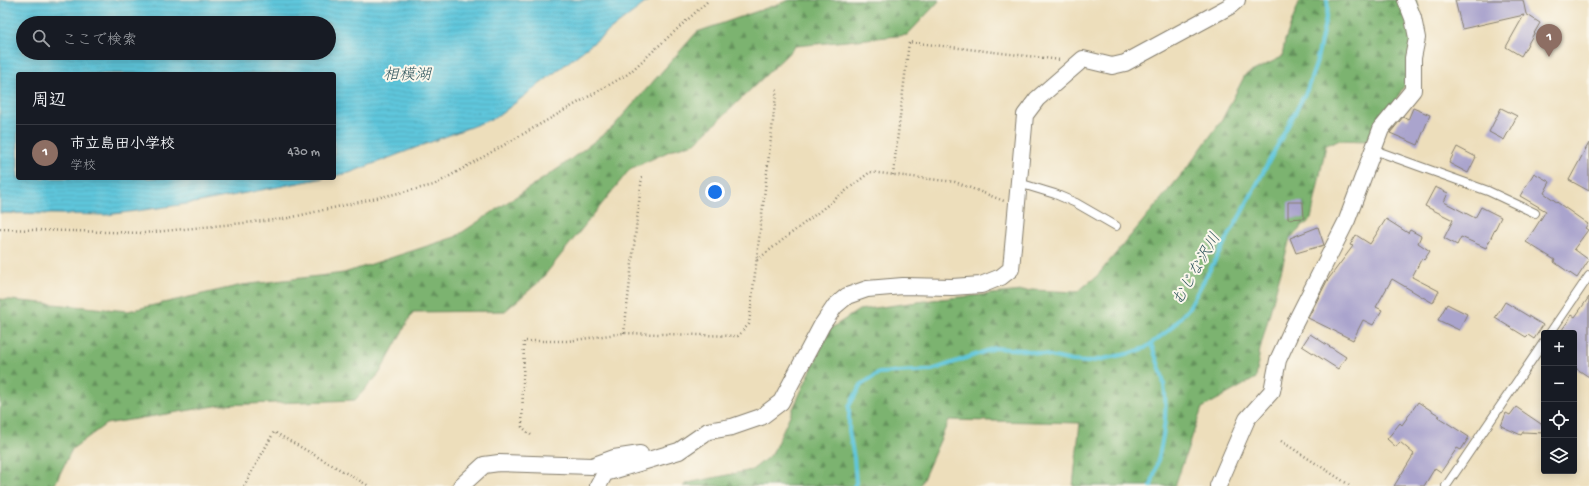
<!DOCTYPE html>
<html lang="ja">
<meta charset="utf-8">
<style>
:root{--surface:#171b24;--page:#20242c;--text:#f1f3f6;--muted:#9ea1a6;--line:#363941;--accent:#7c3aed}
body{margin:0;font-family:"Gochi Hand","Klee One",sans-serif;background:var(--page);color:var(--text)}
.controls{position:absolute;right:12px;bottom:12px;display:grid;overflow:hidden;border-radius:4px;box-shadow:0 2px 10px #0003}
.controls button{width:36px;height:36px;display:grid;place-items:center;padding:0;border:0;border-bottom:1px solid var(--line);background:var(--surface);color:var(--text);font:20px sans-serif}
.you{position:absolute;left:715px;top:192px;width:14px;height:14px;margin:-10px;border:3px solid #fff;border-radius:50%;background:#1a73e8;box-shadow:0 0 0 6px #1a73e833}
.badge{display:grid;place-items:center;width:26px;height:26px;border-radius:50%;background:var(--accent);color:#fff;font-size:13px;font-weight:700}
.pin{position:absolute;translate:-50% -33px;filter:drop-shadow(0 1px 2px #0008)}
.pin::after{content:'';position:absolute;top:21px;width:14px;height:12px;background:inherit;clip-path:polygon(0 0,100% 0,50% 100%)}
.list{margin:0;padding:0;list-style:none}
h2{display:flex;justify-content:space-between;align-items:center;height:52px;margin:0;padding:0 16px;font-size:17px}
h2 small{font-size:13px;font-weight:400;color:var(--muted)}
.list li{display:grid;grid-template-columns:26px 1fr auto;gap:12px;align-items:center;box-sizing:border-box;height:56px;padding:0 16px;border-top:1px solid var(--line)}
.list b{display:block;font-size:15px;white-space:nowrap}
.list p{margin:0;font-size:13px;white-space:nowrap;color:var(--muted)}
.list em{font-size:13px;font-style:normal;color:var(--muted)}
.icon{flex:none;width:22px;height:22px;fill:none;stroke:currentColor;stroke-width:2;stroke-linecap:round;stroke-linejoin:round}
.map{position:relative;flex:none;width:1589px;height:486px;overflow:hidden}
.search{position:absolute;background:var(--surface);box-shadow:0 2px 10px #0003;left:16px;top:16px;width:320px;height:44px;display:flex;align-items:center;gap:10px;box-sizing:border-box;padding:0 14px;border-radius:22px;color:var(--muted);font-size:15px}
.panel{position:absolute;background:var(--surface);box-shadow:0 2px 10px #0003;left:16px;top:72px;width:320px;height:108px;border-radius:4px}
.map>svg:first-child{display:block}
.forest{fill:url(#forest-firs);stroke:#4c6846}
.water{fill:url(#water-rules);stroke:#3e717c;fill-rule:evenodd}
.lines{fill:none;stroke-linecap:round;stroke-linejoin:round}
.stream{stroke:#5fc6dc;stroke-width:4}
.building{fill:#aaa4cd}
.service-casing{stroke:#847d6c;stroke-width:10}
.minor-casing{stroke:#847d6c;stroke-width:18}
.path{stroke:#847d6c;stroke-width:2.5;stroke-dasharray:1 3;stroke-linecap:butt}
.service{stroke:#fff;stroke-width:8}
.minor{stroke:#fff;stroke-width:16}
.labels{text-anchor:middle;stroke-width:4;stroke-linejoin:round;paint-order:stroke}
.water-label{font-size:16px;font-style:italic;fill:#33585f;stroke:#fbf7ec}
</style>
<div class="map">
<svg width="1589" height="486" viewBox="0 0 1589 486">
<defs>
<pattern id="forest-firs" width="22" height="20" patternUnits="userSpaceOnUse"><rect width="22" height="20" fill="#7bb370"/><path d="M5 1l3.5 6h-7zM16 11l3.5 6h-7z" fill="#64915b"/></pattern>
<pattern id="water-rules" width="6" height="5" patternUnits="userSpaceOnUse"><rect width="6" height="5" fill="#5fc6dc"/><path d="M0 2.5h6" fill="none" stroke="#52aabc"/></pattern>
</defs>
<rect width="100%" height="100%" fill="#fbf7ec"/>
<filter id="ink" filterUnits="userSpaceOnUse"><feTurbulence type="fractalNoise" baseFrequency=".025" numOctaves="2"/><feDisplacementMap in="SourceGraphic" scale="8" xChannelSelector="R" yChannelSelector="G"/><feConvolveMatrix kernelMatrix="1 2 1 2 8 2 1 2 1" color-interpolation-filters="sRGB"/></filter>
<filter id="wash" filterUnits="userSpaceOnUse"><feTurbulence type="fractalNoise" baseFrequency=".012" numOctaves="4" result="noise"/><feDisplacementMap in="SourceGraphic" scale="16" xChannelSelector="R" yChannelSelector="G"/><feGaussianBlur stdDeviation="0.9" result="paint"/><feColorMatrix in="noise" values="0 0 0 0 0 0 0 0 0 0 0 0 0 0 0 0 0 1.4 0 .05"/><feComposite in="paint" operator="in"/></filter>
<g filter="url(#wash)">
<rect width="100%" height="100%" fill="#eddebb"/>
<g class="forest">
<path d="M790 0H940L907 35 796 46 695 143 674 149 630 169 540 281 505 311 413 312 379 374 355 400 221 405 106 424 72 449 54 486H0V299L128 311 242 285 344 273 455 237 559 168 612 128 697 32Z"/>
<path d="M1300 0H1416C1418 6 1421 12 1421 18 1428 63 1391 107 1366 141L1338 140 1326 145 1311 219 1290 238 1260 349 1256 378 1202 408 1175 486H1073L1080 423 949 420 920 486H683L688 483 752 470 772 454 830 329 859 310 940 299 1033 290 1077 292 1097 276 1187 168 1222 120 1245 75 1282 57 1285 40Z"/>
</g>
<path class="water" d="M0 0H649L497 117 349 173 334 176V74H18V178H324L194 203 107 215 0 213ZM23 23H329V53H23Z"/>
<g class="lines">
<g class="stream">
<path d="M1151 344C1155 355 1160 367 1163 379 1170 415 1161 452 1151 486"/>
<path d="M854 486 856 483 854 458 849 431V406L861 385 879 373 932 370 995 348 1024 350 1072 361 1088 362 1131 353 1145 348 1169 330 1188 309 1242 212 1307 90 1316 64 1328 8 1327 0"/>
</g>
</g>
<g id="blocks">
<g class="building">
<path d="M1455 0H1523L1526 14 1540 23 1521 56 1506 47 1524 15 1462 29Z"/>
<path d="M1413 108 1430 115 1418 145 1390 133 1403 117 1408 120Z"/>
<path d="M1501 108 1517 116 1504 140 1489 132Z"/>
<path d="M1589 143V191L1569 180Z"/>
<path d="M1457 147 1476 157 1468 173 1449 163Z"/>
<path d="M1534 173 1550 182 1544 193 1588 224 1585 228 1588 230 1574 249 1589 260 1577 278 1554 262 1555 260 1526 242 1546 211 1520 196Z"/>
<path d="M1435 187 1448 193 1444 202 1475 218 1481 207 1501 217 1486 248 1461 237 1457 245 1444 238 1453 220 1425 206Z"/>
<path d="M1288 202H1303L1304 218 1288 219Z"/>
<path d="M1386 219 1408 233 1410 230 1421 236 1418 243 1430 251 1424 260 1422 258 1412 277 1439 291 1433 303 1392 279 1376 307 1382 310 1373 325 1363 320 1353 340 1308 318 1327 281 1353 246 1350 245 1356 235 1370 244Z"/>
<path d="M1318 227 1324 245 1296 253 1290 238Z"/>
<path d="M1589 297V377L1574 367V333H1560L1572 315 1575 317Z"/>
<path d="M1505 302 1543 325 1534 339 1528 335 1526 337 1495 318Z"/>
<path d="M1447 304 1467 314 1459 330 1438 320Z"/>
<path d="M1310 334 1346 357 1338 369 1302 346Z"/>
<path d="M1418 402 1440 416 1438 417 1469 437 1461 450 1457 448 1441 472 1435 468 1424 486H1394L1414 454 1400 442 1396 447 1387 439 1400 423 1402 425Z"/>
<path d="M1516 407 1544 426V433L1523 432 1521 435 1501 426 1506 413 1510 415Z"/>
</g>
</g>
</g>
<g filter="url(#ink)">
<use href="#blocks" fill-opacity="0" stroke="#847d6c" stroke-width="1"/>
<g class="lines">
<g class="service-casing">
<g id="service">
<path d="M1374 150 1488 191 1535 213"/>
<path d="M1019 183 1055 194 1076 203 1116 226"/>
<path d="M1550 333 1589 276"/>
<path d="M1446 486 1544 342"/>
</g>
</g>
<g class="minor-casing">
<g id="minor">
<path d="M461 486 484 465 499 463 592 466 614 458 640 454"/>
<path d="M598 486 605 473 679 451 708 431 732 427 761 417 781 402 822 325 835 306 847 296 867 289 903 286 952 287 981 285 1001 277 1011 269 1025 115 1037 99 1083 59 1112 66 1125 63 1230 6 1237 0"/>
<path d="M1218 486 1247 419 1272 391 1278 360 1294 325 1347 220 1381 129 1413 90V58L1417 38 1413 18 1406 0"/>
</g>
</g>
<g class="path">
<path d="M893 175 909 42 1061 60"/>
<path d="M0 229 144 233 284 219 434 185 628 74 709 0"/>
<path d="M757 260 870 172 955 182 1004 201"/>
<path d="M624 333 642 176"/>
<path d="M531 435 522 427 524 341H568L624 333 738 336 749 324 777 87"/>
<path d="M1281 441 1351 486"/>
<path d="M244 486 274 432 369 486"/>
</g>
<use href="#service" class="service"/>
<use href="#minor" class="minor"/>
</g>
</g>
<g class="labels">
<g class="water-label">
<text x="407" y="79">相模湖</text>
<text transform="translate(1195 268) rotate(-60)" y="6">むじな沢川</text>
</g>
</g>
</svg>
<div class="controls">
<button>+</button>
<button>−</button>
<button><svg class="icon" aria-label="locate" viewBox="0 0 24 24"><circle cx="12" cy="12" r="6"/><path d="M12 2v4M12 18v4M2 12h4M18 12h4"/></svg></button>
<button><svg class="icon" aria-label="layers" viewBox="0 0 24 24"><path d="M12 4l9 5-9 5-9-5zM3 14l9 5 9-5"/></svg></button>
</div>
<div class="you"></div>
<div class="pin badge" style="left:1549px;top:57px;background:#8d6e63">1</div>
<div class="search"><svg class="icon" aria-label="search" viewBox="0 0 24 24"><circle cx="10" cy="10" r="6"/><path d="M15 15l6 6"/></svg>ここで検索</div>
<section class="panel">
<h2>周辺<small></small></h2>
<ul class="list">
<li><span class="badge" style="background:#8d6e63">1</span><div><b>市立島田小学校</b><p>学校</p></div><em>430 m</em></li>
</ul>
</section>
</div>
